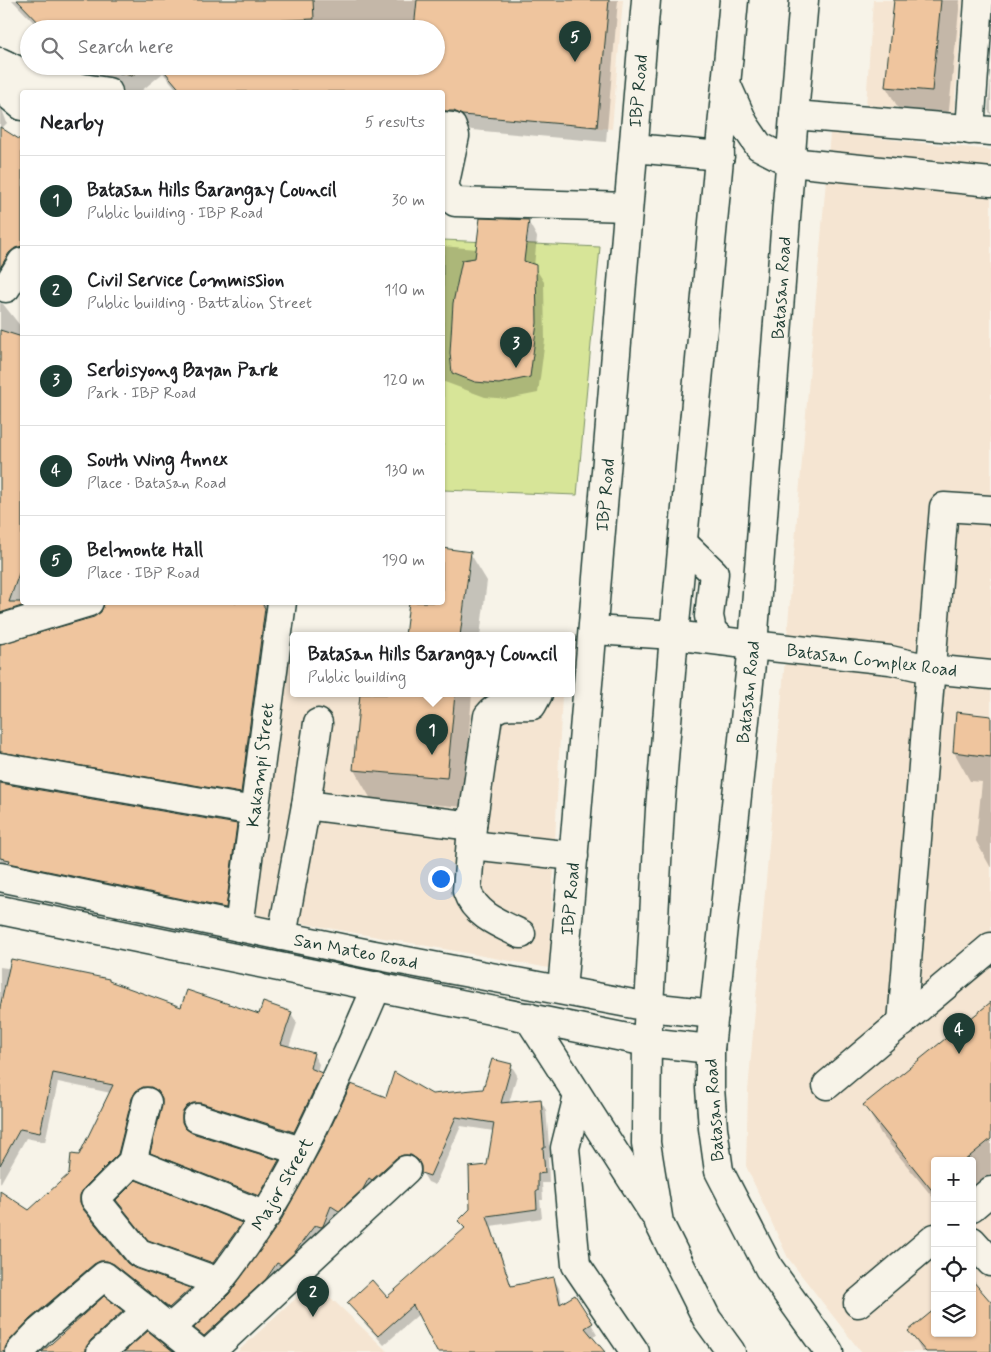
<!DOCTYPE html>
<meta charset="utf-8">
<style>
:root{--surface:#fff;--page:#f2f2f2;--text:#202124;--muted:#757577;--line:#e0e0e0;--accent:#1f3d34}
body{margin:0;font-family:Mynerve,sans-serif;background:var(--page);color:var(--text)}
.controls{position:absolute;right:15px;bottom:15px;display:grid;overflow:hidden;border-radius:5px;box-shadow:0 1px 4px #0004}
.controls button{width:45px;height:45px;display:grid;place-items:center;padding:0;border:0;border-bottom:1px solid var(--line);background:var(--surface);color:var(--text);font:25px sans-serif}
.you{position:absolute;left:440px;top:878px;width:18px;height:18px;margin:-12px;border:4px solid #fff;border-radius:50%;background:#1a73e8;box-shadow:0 0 0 8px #1a73e833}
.badge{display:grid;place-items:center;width:32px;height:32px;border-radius:50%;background:var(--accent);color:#fff;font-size:16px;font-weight:700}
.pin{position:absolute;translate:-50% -41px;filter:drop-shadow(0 1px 2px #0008)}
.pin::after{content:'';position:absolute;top:26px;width:18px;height:15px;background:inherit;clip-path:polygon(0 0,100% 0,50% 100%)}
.popup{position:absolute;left:290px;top:632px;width:285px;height:65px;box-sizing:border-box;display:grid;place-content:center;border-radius:5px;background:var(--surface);filter:drop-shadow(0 1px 4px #0005);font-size:16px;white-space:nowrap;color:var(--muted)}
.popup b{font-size:19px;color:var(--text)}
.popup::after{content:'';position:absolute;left:50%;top:100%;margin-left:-10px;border:10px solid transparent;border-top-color:var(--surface)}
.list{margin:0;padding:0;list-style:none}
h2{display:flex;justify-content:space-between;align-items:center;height:65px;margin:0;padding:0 20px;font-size:21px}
h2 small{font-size:16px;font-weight:400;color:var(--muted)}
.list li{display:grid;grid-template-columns:32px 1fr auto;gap:15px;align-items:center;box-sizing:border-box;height:90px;padding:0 20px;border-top:1px solid var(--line)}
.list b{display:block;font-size:19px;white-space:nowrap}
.list p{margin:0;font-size:16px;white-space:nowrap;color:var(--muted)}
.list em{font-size:16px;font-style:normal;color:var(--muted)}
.icon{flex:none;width:28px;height:28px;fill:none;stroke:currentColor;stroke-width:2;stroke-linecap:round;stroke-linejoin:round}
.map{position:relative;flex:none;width:991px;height:1352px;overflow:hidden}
.search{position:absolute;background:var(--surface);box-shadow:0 1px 4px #0004;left:20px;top:20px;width:425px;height:55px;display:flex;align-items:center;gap:12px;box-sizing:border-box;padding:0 18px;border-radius:28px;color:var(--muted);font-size:19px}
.panel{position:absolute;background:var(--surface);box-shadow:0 1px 4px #0004;left:20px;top:90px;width:425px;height:515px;border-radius:5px}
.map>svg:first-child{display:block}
.built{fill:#f5e5d2;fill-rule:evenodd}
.green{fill:#d7e598;stroke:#7b9166}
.shadow{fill:#0003}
.building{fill:#efc59e;stroke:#1f3d34}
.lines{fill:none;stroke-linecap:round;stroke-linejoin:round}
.minor-casing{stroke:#1f3d34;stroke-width:31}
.major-casing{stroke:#1f3d34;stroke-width:31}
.minor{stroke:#f7f3e8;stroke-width:28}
.major{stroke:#f7f3e8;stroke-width:28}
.labels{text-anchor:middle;stroke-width:4;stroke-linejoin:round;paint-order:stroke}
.street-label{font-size:18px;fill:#1f3d34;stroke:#f7f3e8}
</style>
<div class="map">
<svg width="991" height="1352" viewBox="0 0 991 1352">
<rect width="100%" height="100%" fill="#f7f3e8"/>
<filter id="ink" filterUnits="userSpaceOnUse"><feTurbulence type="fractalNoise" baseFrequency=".02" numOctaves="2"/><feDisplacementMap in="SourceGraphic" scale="10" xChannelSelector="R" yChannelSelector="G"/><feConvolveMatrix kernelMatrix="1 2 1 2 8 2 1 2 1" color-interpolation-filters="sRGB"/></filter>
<g filter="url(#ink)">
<g class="built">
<path d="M229 0H623L612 129 443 113 442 92H216L220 66H436V29H225Z"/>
<path d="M873 0H963L954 112 866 105Z"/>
<path d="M830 133 991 150V1352H861L788 1258 746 1166 748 1091ZM935 1161H972V1333H935Z"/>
<path d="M285 649 293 650V694H562L549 968 256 915Z"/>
<path d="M314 1282 388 1352H237Z"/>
</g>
<path class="green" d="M443 240 600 247 577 495 443 490Z"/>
<g class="shadow">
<path d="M12 0H618L606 142 472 130 463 127 442 129V92H179L163 73 140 92H122L69 84 60 68V66H436V29H40Z"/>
<path d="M895 0H960L948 120 903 116 886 87Z"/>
<path d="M991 77V115L988 110Z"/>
<path d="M0 104 7 123 1 129 22 142V265L0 282Z"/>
<path d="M528 221 537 237 534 266 544 282 545 340 538 393 508 399 485 397 442 381V246L477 249Z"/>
<path d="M0 303 3 304 22 328V602H94L0 632Z"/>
<path d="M470 553 487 581 480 636H406L411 602H442Z"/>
<path d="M103 602H283L250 808 0 770V645L95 618 102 613 105 604Z"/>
<path d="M361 694H472L463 807 371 799 354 770Z"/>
<path d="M991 718V868L976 841 982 782 970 781 954 752Z"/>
<path d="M0 784 236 825 245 841 234 923 0 879Z"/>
<path d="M0 967 110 983 182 1008 259 1015 291 1013 297 1023 289 1047 313 1054 319 1064 317 1072 321 1074 327 1084 299 1142 187 1124V1131L191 1134 278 1161 284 1171 264 1205 158 1162 152 1152 163 1100 157 1096 123 1164 85 1205V1213L126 1264 133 1269 190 1290 196 1299 176 1317 121 1274 13 1352H0V1193L29 1212 70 1175 111 1093 58 1082 45 1142 26 1138 0 1184Z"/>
<path d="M991 1004V1180L972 1195V1161H935V1200L881 1134 865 1105Z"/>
<path d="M511 1065 517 1075 509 1103 540 1100 546 1110 550 1157 548 1158 549 1183H542L543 1200H540L542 1218 491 1226 512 1287 553 1278 559 1288 562 1304 575 1296 597 1334 591 1337 603 1352H439L419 1314 384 1345 355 1312 349 1303 387 1299 465 1230 460 1221 472 1210 488 1166 494 1131 461 1126 435 1185 428 1182 422 1172V1168L418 1165 345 1220 336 1215 328 1235 210 1345 201 1338 196 1328 230 1294 387 1099 484 1090Z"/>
<path d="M118 1200 241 1224 245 1231 217 1270 154 1247Z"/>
<path d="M104 1298 122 1312 128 1322 95 1352H43Z"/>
<path d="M991 1304V1352H922L910 1331 935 1333H972Z"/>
</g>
<g class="building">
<path d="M17 0H313L314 19 217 23 222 29H45Z"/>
<path d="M417 0H609L597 127 462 115 454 111H442V92H182L160 66H436V29H414Z"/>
<path d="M894 0H941L932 91 885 87Z"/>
<path d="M88 66H144L132 76Z"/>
<path d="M0 127 22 141V246L15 248 9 253 0 268Z"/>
<path d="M480 218 529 220 524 261 536 265 537 323 530 377 499 384 475 382 452 373 450 353 453 303 462 260 475 258Z"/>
<path d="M0 330 22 337V565L9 602H34L0 613Z"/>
<path d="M442 548 471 552 460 636H405L409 602H442Z"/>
<path d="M104 602H261L265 608 241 793 0 752V644L94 617 101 612Z"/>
<path d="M360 694H455L447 778 353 770Z"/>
<path d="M956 712 991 716V757L953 752Z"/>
<path d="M0 783 237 824 226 908 9 863 10 860 0 858Z"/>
<path d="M11 959 109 979V981L181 1007 187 990 259 1014 263 1002 292 1012 281 1044 314 1053 310 1068 322 1073 294 1132 201 1103H193L187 1106 182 1113V1122L185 1128 192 1133 279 1160 259 1196 150 1153 162 1106V1098L158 1091 151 1087H143L136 1091 132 1098 118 1154 84 1188 80 1195V1202L83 1209 127 1263 134 1268 191 1288 169 1308 114 1264 107 1261H100L94 1264 30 1319 9 1341 5 1348V1352H0V1191L29 1210 69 1174 71 1154 79 1155 113 1085 53 1073 40 1133 20 1129 0 1165V1007Z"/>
<path d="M991 1002V1139L964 1161H935V1194L863 1105Z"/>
<path d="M492 1059 512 1064 501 1103 541 1099 545 1148H543L545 1173 538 1174V1191H536L537 1209 487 1216 511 1286 554 1277 560 1304 575 1295 593 1323 585 1328 605 1352H437L413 1305 378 1336 347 1303 372 1280 387 1297 465 1228 458 1221 470 1209 469 1167 487 1165 494 1123 456 1117 430 1176 421 1173V1166L418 1160 411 1155H403L396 1158 372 1180 369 1178 363 1189 339 1211 331 1206 323 1226 321 1227 315 1225 294 1253 281 1265 277 1263 266 1279 204 1336 194 1328 229 1294 280 1222 322 1146 351 1084 386 1097 394 1072 432 1094 483 1089Z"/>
<path d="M136 1180 242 1223 213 1263 148 1240 116 1200Z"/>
<path d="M972 1280 991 1302V1352H926L908 1331 935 1309V1333H972Z"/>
<path d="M104 1296 123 1311 91 1340 86 1347V1352H42Z"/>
<path d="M148 1331 174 1352H124Z"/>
</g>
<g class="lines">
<g class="minor-casing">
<g id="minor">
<path d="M0 62 39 81 108 92"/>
<path d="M6 65 11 97 22 106"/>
<path d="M794 115 991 131"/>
<path d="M442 126 452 127 455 136 444 187 449 195 455 202 628 207"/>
<path d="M970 130 979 0"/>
<path d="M790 162 991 182"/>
<path d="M6 288 22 262"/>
<path d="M0 629 89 602"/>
<path d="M753 645 890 660 930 669 991 675"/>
<path d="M0 767 254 811"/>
<path d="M306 805 472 826 488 716C500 700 514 707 532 705L538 694"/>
<path d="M472 826 467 891C475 915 500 924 521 934"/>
<path d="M471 845 574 856"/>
<path d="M239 927 282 602"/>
<path d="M282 936 306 805 318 723"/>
<path d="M562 990 646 0"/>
<path d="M902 1023 944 507 991 510"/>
<path d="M827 1085 991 947"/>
<path d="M578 1096 565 1148 576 1265 635 1352"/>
<path d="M147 1102 132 1162 95 1199 139 1253 219 1282"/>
<path d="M197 1118 301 1151"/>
<path d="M132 1162 266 1216"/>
<path d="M972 1207 991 1191"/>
<path d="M972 1241 991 1262"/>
<path d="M858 1303 935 1238"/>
<path d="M171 1328C187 1313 206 1298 220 1280 290 1192 333 1088 377 986"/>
<path d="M20 1352 40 1331 104 1276 199 1352"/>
<path d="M101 1352 148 1310"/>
<path d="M210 1352 406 1170"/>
</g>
</g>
<g class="major-casing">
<g id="major">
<path d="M804 0 794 115 753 645 710 1049V1088L713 1128 719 1171 769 1268 829 1352"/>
<path d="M728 88 744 124 759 146 790 162"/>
<path d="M634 148 720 156"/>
<path d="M683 543 714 573 709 616 712 631 723 641"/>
<path d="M594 630 674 635 753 645"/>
<path d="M0 877 369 954 649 1007 714 1014"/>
<path d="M0 910 647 1042 710 1049"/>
<path d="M528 1017 654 1214"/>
<path d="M731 1352 707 1319 659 1223 646 1143 647 1042 660 809 674 635 734 0"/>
</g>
</g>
<use href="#minor" class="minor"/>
<use href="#major" class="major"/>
</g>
</g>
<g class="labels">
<g class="street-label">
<text transform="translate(638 91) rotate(-85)" y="6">IBP Road</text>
<text transform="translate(781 288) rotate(-86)" y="6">Batasan Road</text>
<text transform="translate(605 495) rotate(-85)" y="6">IBP Road</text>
<text transform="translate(872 660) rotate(7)" y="6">Batasan Complex Road</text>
<text transform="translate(748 692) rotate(-84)" y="6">Batasan Road</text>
<text transform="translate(260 765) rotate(-83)" y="6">Kakampi Street</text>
<text transform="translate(570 899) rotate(-85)" y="6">IBP Road</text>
<text transform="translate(356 951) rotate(11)" y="6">San Mateo Road</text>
<text transform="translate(714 1110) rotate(-94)" y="6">Batasan Road</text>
<text transform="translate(282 1184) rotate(-60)" y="6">Major Street</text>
</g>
</g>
</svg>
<div class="controls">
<button>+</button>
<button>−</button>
<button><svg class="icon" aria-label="locate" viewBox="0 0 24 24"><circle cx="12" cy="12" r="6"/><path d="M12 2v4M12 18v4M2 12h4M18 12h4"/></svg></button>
<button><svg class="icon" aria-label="layers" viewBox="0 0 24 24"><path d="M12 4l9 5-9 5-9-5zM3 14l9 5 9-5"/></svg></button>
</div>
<div class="you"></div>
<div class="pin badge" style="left:432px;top:755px">1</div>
<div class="popup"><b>Batasan Hills Barangay Council</b>Public building</div>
<div class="pin badge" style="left:313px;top:1317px">2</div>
<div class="pin badge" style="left:516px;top:368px">3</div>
<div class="pin badge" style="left:959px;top:1054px">4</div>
<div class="pin badge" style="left:575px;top:62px">5</div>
<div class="search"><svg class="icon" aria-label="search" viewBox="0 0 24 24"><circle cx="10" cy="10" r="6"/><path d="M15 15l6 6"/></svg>Search here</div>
<section class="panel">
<h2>Nearby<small>5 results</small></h2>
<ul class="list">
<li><span class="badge">1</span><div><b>Batasan Hills Barangay Council</b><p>Public building · IBP Road</p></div><em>30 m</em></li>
<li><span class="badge">2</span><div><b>Civil Service Commission</b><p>Public building · Battalion Street</p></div><em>110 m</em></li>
<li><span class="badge">3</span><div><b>Serbisyong Bayan Park</b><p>Park · IBP Road</p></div><em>120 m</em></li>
<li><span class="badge">4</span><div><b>South Wing Annex</b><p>Place · Batasan Road</p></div><em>130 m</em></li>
<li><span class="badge">5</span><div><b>Belmonte Hall</b><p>Place · IBP Road</p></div><em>190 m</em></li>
</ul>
</section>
</div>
